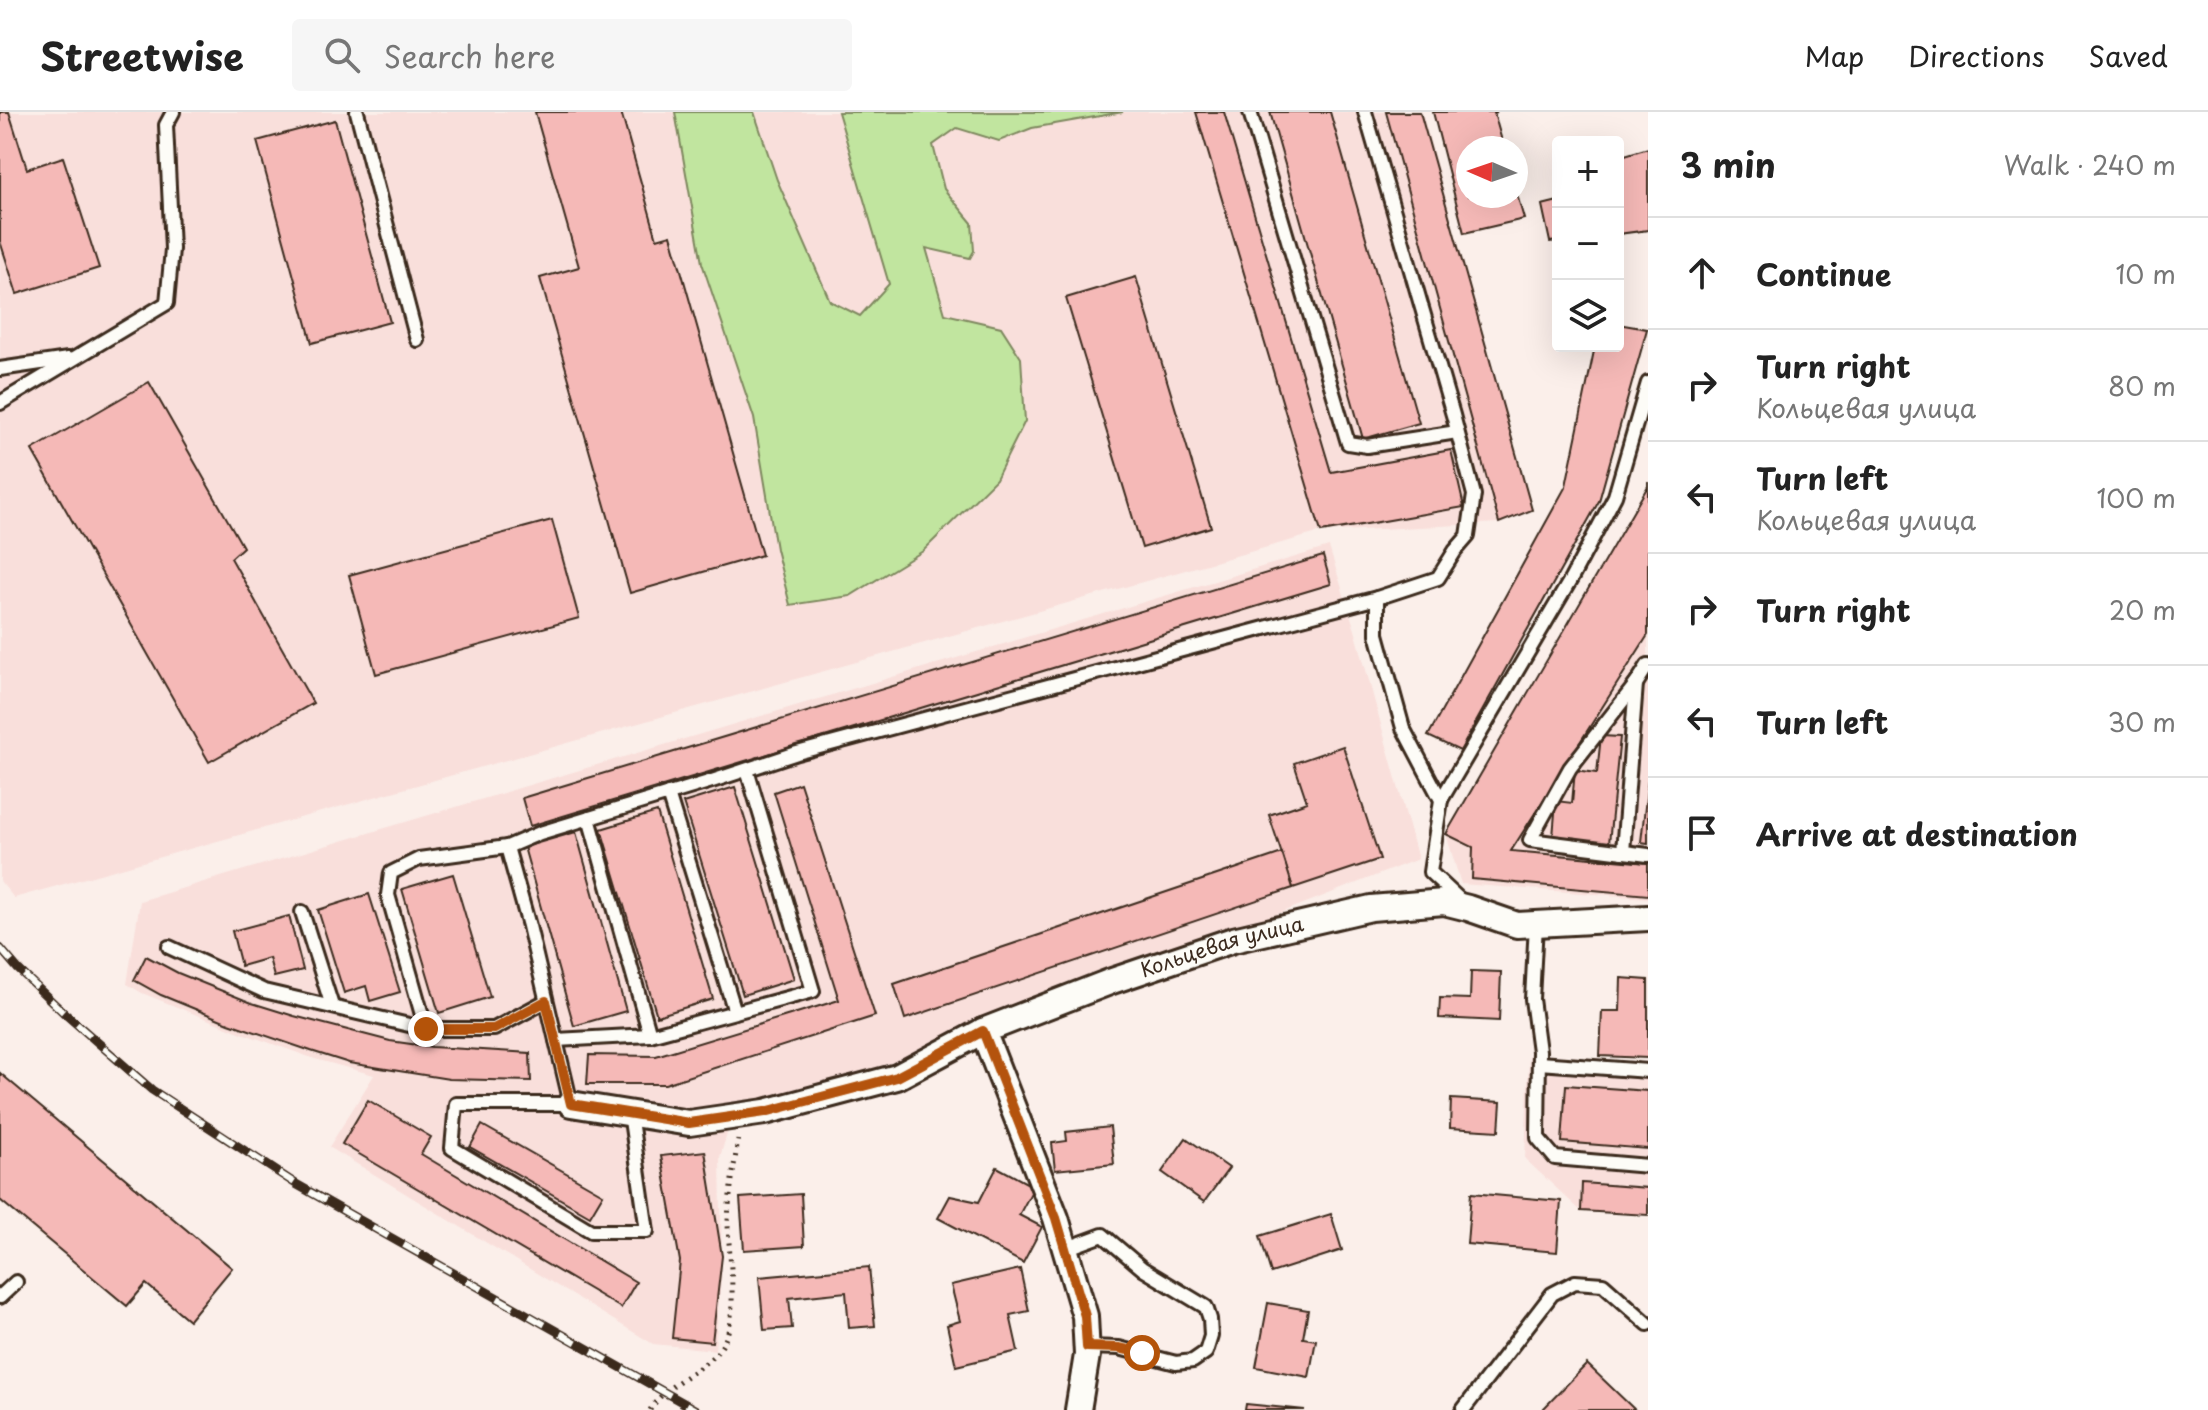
<!DOCTYPE html>
<meta charset="utf-8">
<style>
:root{--surface:#fff;--page:#f6f6f6;--text:#222;--muted:#767676;--line:#e0e0e0}
body{margin:0;font-family:"Playpen Sans",sans-serif;background:var(--page);color:var(--text)}
.controls{position:absolute;right:24px;top:24px;display:grid;overflow:hidden;border-radius:8px;box-shadow:0 8px 32px #0002}
.controls button{width:72px;height:72px;display:grid;place-items:center;padding:0;border:0;border-bottom:2px solid var(--line);background:var(--surface);color:var(--text);font:40px sans-serif}
.compass{position:absolute;left:1456px;top:24px;width:72px;height:72px;border-radius:50%;background:var(--surface);box-shadow:0 8px 32px #0002;rotate:272deg}
.stop{position:absolute;width:24px;height:24px;margin:-18px;border:6px solid #b45309;border-radius:50%;background:#fff}
.stop.end{background:#b45309;border-color:#fff;box-shadow:0 2px 8px #0008}
.list{margin:0;padding:0;list-style:none}
h2{display:flex;justify-content:space-between;align-items:center;height:104px;margin:0;padding:0 32px;font-size:34px}
h2 small{font-size:26px;font-weight:400;color:var(--muted)}
.list li{display:grid;grid-template-columns:52px 1fr auto;gap:24px;align-items:center;box-sizing:border-box;height:112px;padding:0 32px;border-top:2px solid var(--line)}
.list b{display:block;font-size:30px;white-space:nowrap}
.list p{margin:0;font-size:26px;white-space:nowrap;color:var(--muted)}
.list em{font-size:26px;font-style:normal;color:var(--muted)}
.icon{flex:none;width:44px;height:44px;fill:none;stroke:currentColor;stroke-width:2;stroke-linecap:round;stroke-linejoin:round}
.map{position:relative;flex:none;width:1648px;height:1298px;overflow:hidden}
header{display:flex;align-items:center;gap:48px;box-sizing:border-box;height:112px;padding:0 40px;background:var(--surface);border-bottom:2px solid var(--line)}
header strong{font-size:38px}
nav{display:flex;gap:44px;margin-inline-start:auto;font-size:28px}
.search{width:560px;height:72px;background:var(--page);display:flex;align-items:center;gap:20px;box-sizing:border-box;padding:0 28px;border-radius:8px;color:var(--muted);font-size:30px}
main{display:flex}
aside{flex:1;background:var(--surface)}
.map>svg:first-child{display:block}
.built{fill:#f9dfdb}
.green{fill:#c1e59f;stroke:#7e885e;stroke-width:2}
.building{fill:#f5b9b7;stroke:#3b2a1e;stroke-width:2}
.lines{fill:none;stroke-linecap:round;stroke-linejoin:round}
.service-casing{stroke:#3b2a1e;stroke-width:18}
.minor-casing{stroke:#3b2a1e;stroke-width:30}
.path{stroke:#3b2a1e;stroke-width:5;stroke-dasharray:2 6;stroke-linecap:butt}
.service{stroke:#fdfcf7;stroke-width:12}
.minor{stroke:#fdfcf7;stroke-width:24}
.rail-casing{stroke:#3b2a1e;stroke-width:9}
.rail{stroke:#fdfcf7;stroke-width:6;stroke-dasharray:18;stroke-linecap:butt}
.route{stroke:#b45309;stroke-width:10}
.labels{text-anchor:middle;stroke-width:6;stroke-linejoin:round;paint-order:stroke}
.street-label{font-size:20px;fill:#3b2a1e;stroke:#fdfcf7}
</style>
<header>
<strong>Streetwise</strong>
<div class="search"><svg class="icon" aria-label="search" viewBox="0 0 24 24"><circle cx="10" cy="10" r="6"/><path d="M15 15l6 6"/></svg>Search here</div>
<nav><a>Map</a><a>Directions</a><a>Saved</a></nav>
</header>
<main>
<div class="map">
<svg width="1648" height="1298" viewBox="0 0 1648 1298">
<rect width="100%" height="100%" fill="#fbefea"/>
<filter id="ink" filterUnits="userSpaceOnUse"><feTurbulence type="fractalNoise" baseFrequency=".0125" numOctaves="2"/><feDisplacementMap in="SourceGraphic" scale="16" xChannelSelector="R" yChannelSelector="G"/><feConvolveMatrix kernelMatrix="1 2 1 2 8 2 1 2 1" color-interpolation-filters="sRGB"/></filter>
<g filter="url(#ink)">
<g class="built">
<path d="M0 0H1422L1532 398 1499 411 1321 420 14 786 0 769Z"/>
<path d="M1648 369V786L1461 772 1446 722 1647 374Z"/>
<path d="M1329 435 1355 518 1418 747 931 938 819 974 735 995 720 1045 722 1156 715 1238 653 1232 329 1035 374 963 315 947 242 921 142 881 127 872 140 789Z"/>
<path d="M1529 944 1648 950V1103L1581 1099 1525 1047Z"/>
</g>
<path class="green" d="M675 0H754L777 68 830 189 860 204 889 172 838 0H1123L1032 16 999 29 957 16 933 33 944 77 972 111 974 139 970 146 926 136 945 202 1001 215 1021 246 1025 309 996 367 923 439 850 484 790 493 776 437 754 306 702 151Z"/>
<g class="building">
<path d="M0 0H9L27 57 63 45 99 156 17 182 0 129Z"/>
<path d="M535 0H621L657 127 671 123 762 443 630 481 540 166 579 155Z"/>
<path d="M1196 0H1224L1331 360 1451 338 1464 395 1321 420Z"/>
<path d="M1270 0H1330L1419 311 1363 327Z"/>
<path d="M1386 0H1420L1532 398 1499 411Z"/>
<path d="M1433 0H1497L1494 1 1504 36H1468V84H1516V79L1524 107 1464 121Z"/>
<path d="M335 8 390 210 312 231 257 29Z"/>
<path d="M1648 36V118L1618 122V45Z"/>
<path d="M1558 89V129L1550 130 1542 93Z"/>
<path d="M1136 165 1211 415 1142 436 1066 186Z"/>
<path d="M1618 212 1647 217 1599 389 1460 639 1428 624 1566 374 1595 234H1618Z"/>
<path d="M149 270 243 435 231 446 313 591 209 650 32 338Z"/>
<path d="M1648 369V523L1511 739 1648 751V783L1472 767 1473 735 1446 722 1648 374Z"/>
<path d="M552 408 579 506 376 562 349 463Z"/>
<path d="M1323 444 1331 472 530 714 522 686Z"/>
<path d="M1601 624 1620 625 1609 731 1553 725 1556 689 1572 691 1575 658 1597 661Z"/>
<path d="M1343 634 1380 747 1293 776 1269 703 1307 690 1294 651Z"/>
<path d="M1648 668V731L1641 730Z"/>
<path d="M800 671 875 904 665 972H587L589 943 656 944 839 888 774 680Z"/>
<path d="M735 675 794 867 743 883 683 691Z"/>
<path d="M657 700 713 887 657 904 601 717Z"/>
<path d="M576 720 626 899 574 914 524 735Z"/>
<path d="M1282 741 1293 776 905 907 894 872Z"/>
<path d="M453 762 490 885 439 901 402 777Z"/>
<path d="M369 782 400 880 370 889 366 874 344 881 318 798Z"/>
<path d="M289 804 303 858 274 865 269 846 241 854 232 819Z"/>
<path d="M146 844 178 861 252 891 294 904 390 929 432 935 530 941 531 969 449 967 349 951 311 939 229 911 161 883 134 868Z"/>
<path d="M1471 859 1501 860 1499 909 1439 906 1440 886 1470 887Z"/>
<path d="M1621 866 1648 868V946L1600 944 1602 899H1620Z"/>
<path d="M0 961 232 1156 189 1208 146 1172 127 1194 0 1088Z"/>
<path d="M1566 973 1648 979V1037L1562 1030Z"/>
<path d="M1451 987 1501 990 1499 1019 1450 1016Z"/>
<path d="M368 988 431 1025 421 1042 636 1170 621 1196 342 1032Z"/>
<path d="M482 1013 603 1082 590 1104 470 1035Z"/>
<path d="M1110 1015 1114 1052 1055 1058 1052 1031 1067 1029 1066 1020Z"/>
<path d="M1186 1026 1229 1056 1204 1090 1162 1060Z"/>
<path d="M705 1039 722 1144 712 1230 672 1226 680 1149 661 1044Z"/>
<path d="M997 1055 1034 1075 1019 1103 1042 1115 1023 1151 938 1106 950 1084 979 1090Z"/>
<path d="M1582 1071 1648 1076V1103L1581 1099Z"/>
<path d="M1471 1081 1561 1089 1557 1140 1467 1132Z"/>
<path d="M801 1082 804 1134 744 1138 740 1086Z"/>
<path d="M1331 1102 1342 1138 1271 1161 1260 1124Z"/>
<path d="M869 1155 875 1214 849 1216 846 1180 789 1186 792 1216 764 1218 759 1165Z"/>
<path d="M1020 1157 1029 1199 1010 1203 1018 1239 956 1254 947 1213 960 1209 951 1173Z"/>
<path d="M1268 1191 1308 1198 1303 1226 1316 1228 1309 1265 1256 1255Z"/>
<path d="M1587 1252 1635 1298H1542Z"/>
<path d="M1246 1292 1305 1298H1245Z"/>
</g>
<g class="lines">
<g class="service-casing">
<g id="service">
<path d="M357 0 417 228"/>
<path d="M1250 0 1348 331 1367 334 1457 320"/>
<path d="M1365 0 1453 303 1474 383 1468 424 1455 439 1438 466 1377 486"/>
<path d="M0 257 68 247"/>
<path d="M0 291 167 191 172 137 166 13 173 0"/>
<path d="M1648 553 1636 572 1570 656 1530 728 1648 743"/>
<path d="M668 682 735 900"/>
<path d="M1441 688 1571 467 1615 384 1648 271"/>
<path d="M589 706 650 923"/>
<path d="M1623 740 1636 572"/>
<path d="M302 800 332 894"/>
<path d="M1536 812 1532 887 1539 939 1538 1026 1555 1046 1648 1054"/>
<path d="M169 835 264 879 426 917H494L546 889"/>
<path d="M426 917 388 783 391 761 419 747 507 735"/>
<path d="M556 928 650 923 813 879 747 658"/>
<path d="M1539 951 1648 959"/>
<path d="M630 1001 647 1119H591L452 1036 456 992H571L529 814 507 735 540 721 712 669 797 641 1377 486V522L1403 616 1441 688 1430 760 1460 788"/>
<path d="M1065 1137 1103 1123 1143 1157 1206 1195 1210 1207 1211 1224 1206 1240 1193 1249 1176 1251 1119 1236 1087 1235"/>
<path d="M0 1185 16 1170"/>
<path d="M1463 1298 1552 1182 1575 1170 1603 1172 1648 1212"/>
</g>
</g>
<g class="minor-casing">
<g id="minor">
<path d="M983 919 1056 1106 1085 1204 1087 1243 1078 1298"/>
<path id="s1" d="M571 992 689 1011 765 1000 897 965 983 919 1112 869 1233 828 1371 796 1444 790 1468 796 1517 813 1648 806"/>
</g>
</g>
<path class="path" d="M650 1298C668 1268 709 1257 723 1232 740 1201 728 1144 728 1109 729 1082 734 1055 738 1028"/>
<use href="#service" class="service"/>
<use href="#minor" class="minor"/>
<g class="rail-casing">
<path id="rail" d="M0 836 18 857 63 900 152 978 296 1072 696 1298"/>
</g>
<use href="#rail" class="rail"/>
</g>
</g>
<g class="lines" filter="url(#ink)">
<path class="route" d="M426 917H494L546 889 571 992 689 1011 765 1000 897 965 983 919 1056 1106 1085 1204 1087 1235 1119 1236 1142 1241"/>
</g>
<g class="labels">
<g class="street-label">
<text dy="7" stroke="none"><textPath href="#s1" startOffset="684">Кольцевая улица</textPath></text>
</g>
</g>
</svg>
<div class="controls">
<button>+</button>
<button>−</button>
<button><svg class="icon" aria-label="layers" viewBox="0 0 24 24"><path d="M12 4l9 5-9 5-9-5zM3 14l9 5 9-5"/></svg></button>
</div>
<svg class="compass" viewBox="-18 -18 36 36"><path d="M0-13l5 13h-10z" fill="#e53935"/><path d="M0 13l5-13h-10z" fill="#767676"/></svg>
<div class="stop" style="left:1142px;top:1241px"></div>
<div class="stop end" style="left:426px;top:917px"></div>
</div>
<aside>
<h2>3 min<small>Walk · 240 m</small></h2>
<ul class="list">
<li><svg class="icon" aria-label="ahead" viewBox="0 0 24 24"><path d="M12 20V5M6 11l6-6 6 6"/></svg><div><b>Continue</b></div><em>10 m</em></li>
<li><svg class="icon" aria-label="right" viewBox="0 0 24 24"><path d="M7 20v-9h11M14 6l5 5-5 5"/></svg><div><b>Turn right</b><p>Кольцевая улица</p></div><em>80 m</em></li>
<li><svg class="icon" aria-label="left" viewBox="0 0 24 24"><path d="M17 20v-9H6M10 6l-5 5 5 5"/></svg><div><b>Turn left</b><p>Кольцевая улица</p></div><em>100 m</em></li>
<li><svg class="icon" aria-label="right" viewBox="0 0 24 24"><path d="M7 20v-9h11M14 6l5 5-5 5"/></svg><div><b>Turn right</b></div><em>20 m</em></li>
<li><svg class="icon" aria-label="left" viewBox="0 0 24 24"><path d="M17 20v-9H6M10 6l-5 5 5 5"/></svg><div><b>Turn left</b></div><em>30 m</em></li>
<li><svg class="icon" aria-label="arrive" viewBox="0 0 24 24"><path d="M6 21V4h12l-3 4 3 4H6"/></svg><div><b>Arrive at destination</b></div></li>
</ul>
</aside>
</main>
